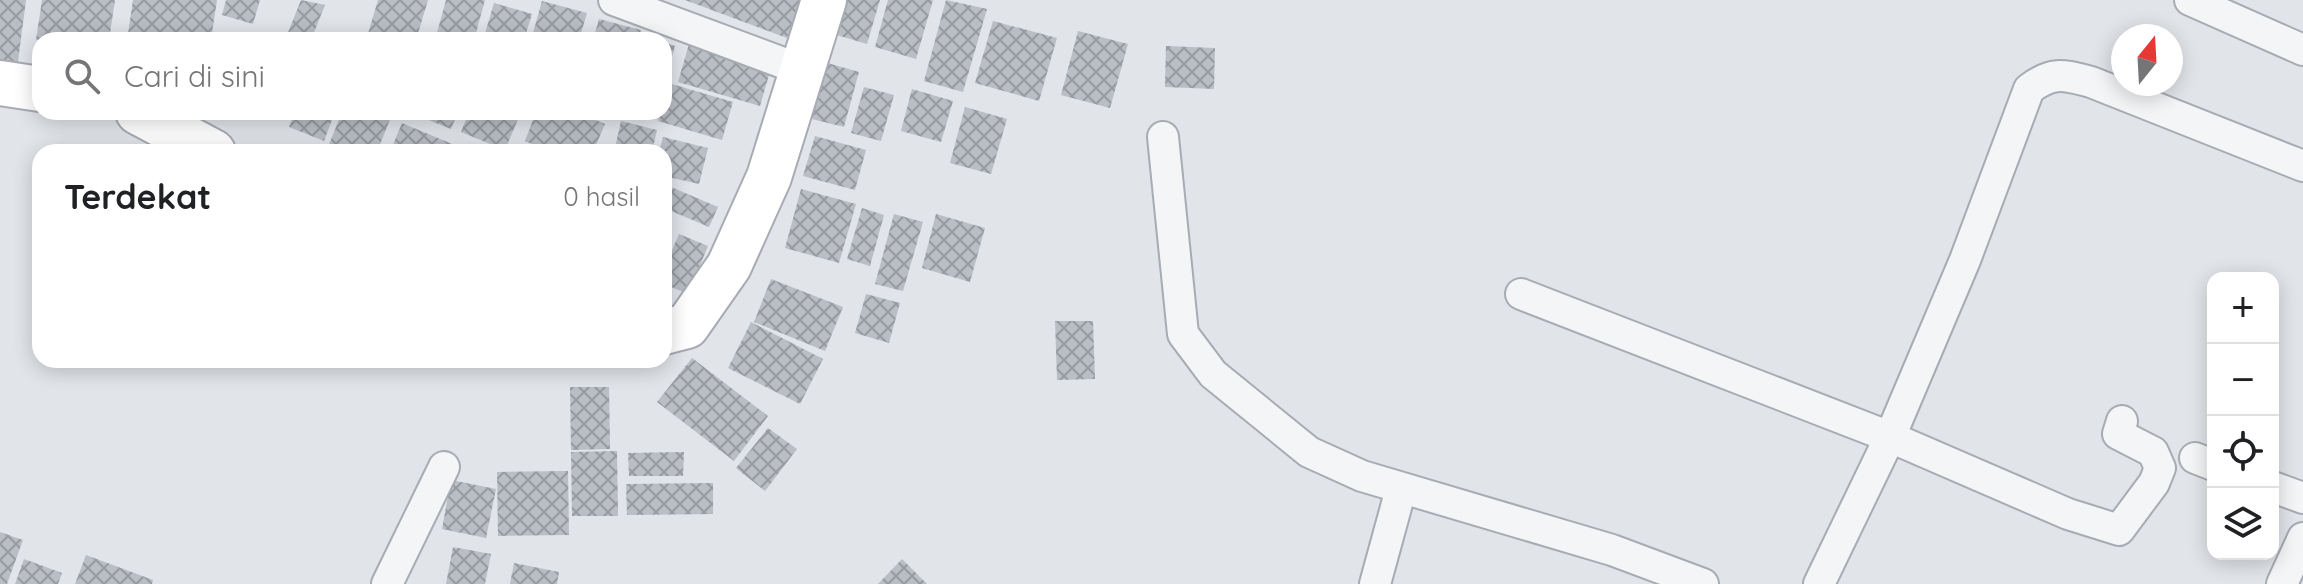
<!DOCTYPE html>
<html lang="id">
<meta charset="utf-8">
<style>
:root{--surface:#fff;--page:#f2f2f2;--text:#202124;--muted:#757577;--line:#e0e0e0}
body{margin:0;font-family:Quicksand,sans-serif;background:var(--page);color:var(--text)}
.controls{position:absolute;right:24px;bottom:24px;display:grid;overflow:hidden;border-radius:16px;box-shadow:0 4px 20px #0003}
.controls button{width:72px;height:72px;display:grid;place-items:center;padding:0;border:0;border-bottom:2px solid var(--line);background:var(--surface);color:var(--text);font:40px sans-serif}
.compass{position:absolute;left:2111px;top:24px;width:72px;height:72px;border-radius:50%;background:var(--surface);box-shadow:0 4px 20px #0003;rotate:18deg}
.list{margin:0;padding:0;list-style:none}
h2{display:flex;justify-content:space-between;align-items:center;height:104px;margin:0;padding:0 32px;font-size:34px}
h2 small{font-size:26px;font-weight:400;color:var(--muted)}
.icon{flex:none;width:44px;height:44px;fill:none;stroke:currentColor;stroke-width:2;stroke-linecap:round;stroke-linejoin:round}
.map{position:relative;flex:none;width:2303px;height:584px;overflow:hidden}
.search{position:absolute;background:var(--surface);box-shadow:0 4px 20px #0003;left:32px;top:32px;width:640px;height:88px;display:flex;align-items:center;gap:20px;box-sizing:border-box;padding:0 28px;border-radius:24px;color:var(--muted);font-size:30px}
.panel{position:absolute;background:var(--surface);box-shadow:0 4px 20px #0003;left:32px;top:144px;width:640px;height:224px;border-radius:24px}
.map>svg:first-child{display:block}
.building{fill:url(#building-cross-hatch)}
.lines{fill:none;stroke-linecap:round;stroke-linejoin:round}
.street-casing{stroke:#a7abb3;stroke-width:34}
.secondary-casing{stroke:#a7abb3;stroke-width:48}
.street{stroke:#f3f5f7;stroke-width:30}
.secondary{stroke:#fff;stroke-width:44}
</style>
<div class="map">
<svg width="2303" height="584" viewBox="0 0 2303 584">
<defs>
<pattern id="building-cross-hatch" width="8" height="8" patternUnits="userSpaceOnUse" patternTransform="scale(2)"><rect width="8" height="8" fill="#b9bec5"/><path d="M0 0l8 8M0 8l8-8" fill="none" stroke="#979ba1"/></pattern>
</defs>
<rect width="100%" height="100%" fill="#e1e4e9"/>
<g class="building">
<path d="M0 0H26L17 69 0 66Z"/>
<path d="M42 0H115L109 40H36Z"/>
<path d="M133 0H217L211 40H127Z"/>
<path d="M226 0H260L253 24 222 15Z"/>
<path d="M301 0 325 5 311 40H285Z"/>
<path d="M378 0H428L416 40 367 37Z"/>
<path d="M446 0H485L474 40H435Z"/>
<path d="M685 0H800L787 38Z"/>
<path d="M839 0H880L867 44 830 33Z"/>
<path d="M888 0H933L916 59 875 47Z"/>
<path d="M946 0 987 9 963 92 924 81Z"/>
<path d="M542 1 587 13 579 40H531Z"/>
<path d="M494 3 532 14 524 40H483Z"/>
<path d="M599 19 641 30 638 40H593Z"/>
<path d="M993 21 1057 38 1039 101 975 83Z"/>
<path d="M1078 31 1128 44 1110 108 1061 95Z"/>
<path d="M664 42 675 46 665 81H664Z"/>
<path d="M689 44 771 68 760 106 678 82Z"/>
<path d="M1166 46 1215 48 1214 89 1165 87Z"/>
<path d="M824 62 859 72 844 127 808 118Z"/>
<path d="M668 83 733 102 722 140 658 121 660 112H664Z"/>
<path d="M864 87 894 95 881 141 851 133Z"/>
<path d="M912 89 953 101 941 142 901 131Z"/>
<path d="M965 107 1007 119 991 174 950 163Z"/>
<path d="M295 112H335L324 141 289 127Z"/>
<path d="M342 112H393L377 152H326Z"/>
<path d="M409 112H458L451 129Z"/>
<path d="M469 112H521L505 150 461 132Z"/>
<path d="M536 112H577L605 124 593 152H551L525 141Z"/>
<path d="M621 121 657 130 652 152H614Z"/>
<path d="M402 123 452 144 449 152H390Z"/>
<path d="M815 136 866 150 855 190 803 176Z"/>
<path d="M663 137 708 148 699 184 664 176V152H659Z"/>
<path d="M664 184 718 207 709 227 664 208Z"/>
<path d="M801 189 856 204 839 263 785 248Z"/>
<path d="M862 208 884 215 870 266 847 259Z"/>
<path d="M894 214 923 222 903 291 875 284Z"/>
<path d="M936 214 985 228 970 282 922 268Z"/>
<path d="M679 234 708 246 688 294 664 284V269Z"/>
<path d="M771 279 843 307 825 351 754 322Z"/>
<path d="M866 294 900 303 889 343 855 333Z"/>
<path d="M1055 321H1093L1095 379 1057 380Z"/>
<path d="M751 322 823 359 800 404 728 368Z"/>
<path d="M692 358 768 416 734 461 657 402Z"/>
<path d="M570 387H609L610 449 571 450Z"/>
<path d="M768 428 797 449 765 491 736 468Z"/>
<path d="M617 451 618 516H572L571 452Z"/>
<path d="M684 452 683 476H629L628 453Z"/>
<path d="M568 471 569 535 498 536 497 472Z"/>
<path d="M451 480 496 489 486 538 442 529Z"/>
<path d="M713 483V514L627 515 626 484Z"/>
<path d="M0 532 23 540 7 584H0Z"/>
<path d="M453 547 491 554 485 584H446Z"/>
<path d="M86 555 153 580 152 584H75Z"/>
<path d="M24 559 62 573 58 584H15Z"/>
<path d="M902 559 927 584H878Z"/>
<path d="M514 563 559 572 557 584H510Z"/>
</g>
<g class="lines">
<g class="street-casing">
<g id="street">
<path d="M614 0 802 70"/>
<path d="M2190 0 2303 50"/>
<path d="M1163 137 1183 334 1213 374 1309 452 1362 476 1612 550 1703 584"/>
<path d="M1521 294 1890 437 2068 514 2119 530 2154 483 2160 468 2153 452 2118 434 2122 421"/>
<path d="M2195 458 2213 465"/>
<path d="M2273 487 2303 498"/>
<path d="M387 584 444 467"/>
<path d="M1375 584 1401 489"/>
<path d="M1819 584 1890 437 1965 260 2029 89C2053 71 2063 75 2091 82L2303 166"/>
<path d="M2282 584 2303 538"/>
</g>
</g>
<g class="secondary-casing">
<g id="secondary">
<path d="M0 83 40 89"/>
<path d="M138 112 213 152"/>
<path d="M664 332 687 326 729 266 769 177 824 0"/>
</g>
</g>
<use href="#street" class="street"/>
<use href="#secondary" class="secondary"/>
</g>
</svg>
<div class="controls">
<button>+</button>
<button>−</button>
<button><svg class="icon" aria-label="locate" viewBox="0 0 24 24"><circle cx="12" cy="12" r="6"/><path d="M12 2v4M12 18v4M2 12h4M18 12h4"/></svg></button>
<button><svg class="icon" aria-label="layers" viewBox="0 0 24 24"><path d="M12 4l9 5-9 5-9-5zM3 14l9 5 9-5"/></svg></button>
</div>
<svg class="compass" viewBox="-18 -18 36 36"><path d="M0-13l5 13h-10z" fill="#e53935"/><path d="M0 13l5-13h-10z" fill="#757577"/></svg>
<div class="search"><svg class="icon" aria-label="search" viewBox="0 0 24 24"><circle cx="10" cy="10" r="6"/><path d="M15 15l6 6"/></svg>Cari di sini</div>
<section class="panel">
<h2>Terdekat<small>0 hasil</small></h2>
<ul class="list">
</ul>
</section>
</div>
